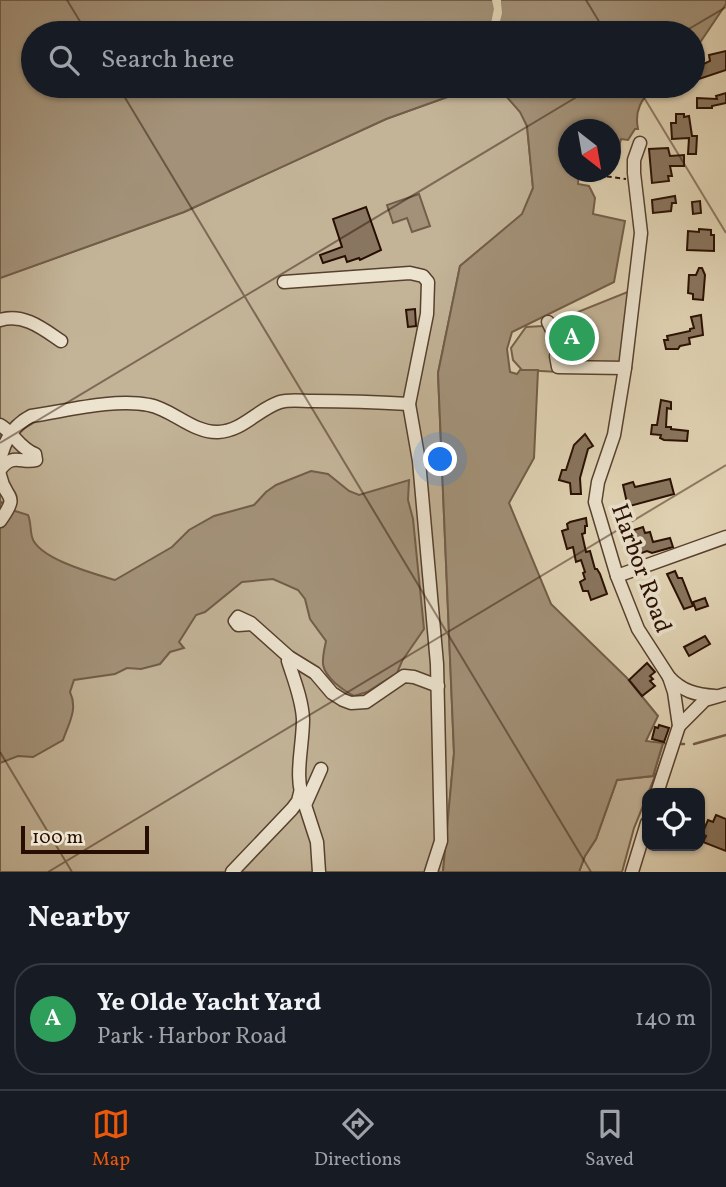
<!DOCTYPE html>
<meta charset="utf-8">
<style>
:root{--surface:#171b24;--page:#20242c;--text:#f1f3f6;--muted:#9ea1a6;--line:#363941;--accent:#ea580c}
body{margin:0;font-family:Vollkorn,serif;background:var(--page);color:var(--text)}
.controls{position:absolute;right:21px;bottom:21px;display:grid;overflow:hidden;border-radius:14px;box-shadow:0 2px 5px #0004}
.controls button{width:63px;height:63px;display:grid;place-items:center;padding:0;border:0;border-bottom:2px solid var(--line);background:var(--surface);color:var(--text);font:35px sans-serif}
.compass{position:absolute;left:558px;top:119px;width:63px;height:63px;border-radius:50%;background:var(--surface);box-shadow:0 2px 5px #0004;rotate:149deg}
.scale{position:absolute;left:21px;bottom:18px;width:128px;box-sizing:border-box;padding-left:7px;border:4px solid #280e02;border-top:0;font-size:19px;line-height:24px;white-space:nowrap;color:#280e02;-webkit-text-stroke:5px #ede4d0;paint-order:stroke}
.you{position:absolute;left:441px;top:460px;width:24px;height:24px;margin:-18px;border:5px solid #fff;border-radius:50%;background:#1a73e8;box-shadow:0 0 0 10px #1a73e833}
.badge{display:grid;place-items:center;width:46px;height:46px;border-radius:50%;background:var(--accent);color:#fff;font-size:23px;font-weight:700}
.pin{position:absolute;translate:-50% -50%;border:4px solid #fff;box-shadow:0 2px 7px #0006}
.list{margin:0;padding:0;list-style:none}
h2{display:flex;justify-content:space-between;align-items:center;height:91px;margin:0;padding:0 28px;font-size:30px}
h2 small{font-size:23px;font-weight:400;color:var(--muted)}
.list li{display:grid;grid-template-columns:46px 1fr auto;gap:21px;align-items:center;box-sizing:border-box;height:112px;margin:0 14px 14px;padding:0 14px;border:2px solid var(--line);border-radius:28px}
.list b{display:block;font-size:26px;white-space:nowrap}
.list p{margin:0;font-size:23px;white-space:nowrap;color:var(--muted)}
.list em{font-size:23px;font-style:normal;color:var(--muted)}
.icon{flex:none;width:38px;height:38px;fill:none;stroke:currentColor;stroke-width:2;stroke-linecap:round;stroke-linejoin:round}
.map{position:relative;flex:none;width:726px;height:872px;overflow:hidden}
.search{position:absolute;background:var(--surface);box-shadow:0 2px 5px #0004;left:21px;right:21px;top:21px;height:77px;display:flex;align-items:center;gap:18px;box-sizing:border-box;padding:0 24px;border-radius:38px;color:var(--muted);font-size:26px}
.sheet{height:217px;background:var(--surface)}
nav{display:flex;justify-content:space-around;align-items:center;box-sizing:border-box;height:98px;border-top:2px solid var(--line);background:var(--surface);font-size:19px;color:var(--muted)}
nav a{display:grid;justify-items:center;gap:4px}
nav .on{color:var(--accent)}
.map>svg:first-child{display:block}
.green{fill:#c3b498;stroke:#76614d;stroke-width:2}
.water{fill:#a39279;stroke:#725d49;stroke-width:2}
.pier{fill:#e3d6b7}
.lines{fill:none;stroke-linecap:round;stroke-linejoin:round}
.stream{stroke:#725d49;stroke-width:2.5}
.building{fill:#897660;stroke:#280e02;stroke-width:2}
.minor-casing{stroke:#57402f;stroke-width:15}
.path{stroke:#280e02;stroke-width:2;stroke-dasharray:5 3.5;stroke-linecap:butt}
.minor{stroke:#ede4d0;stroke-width:12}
.ticks{fill:none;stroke:#280e02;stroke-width:2;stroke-opacity:0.45}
.labels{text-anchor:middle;stroke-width:7;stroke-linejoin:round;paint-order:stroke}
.street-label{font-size:24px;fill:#280e02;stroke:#ede4d0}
</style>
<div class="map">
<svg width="726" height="872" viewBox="0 0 726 872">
<rect width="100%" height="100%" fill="#e3d6b7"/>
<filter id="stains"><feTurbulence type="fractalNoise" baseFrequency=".00286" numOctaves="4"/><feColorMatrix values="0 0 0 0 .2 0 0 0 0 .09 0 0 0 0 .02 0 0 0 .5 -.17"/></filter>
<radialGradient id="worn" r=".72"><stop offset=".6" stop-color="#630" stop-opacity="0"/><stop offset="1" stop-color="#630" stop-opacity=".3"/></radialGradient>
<g class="green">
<path d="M475 87 506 96 521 112 527 126 533 188 523 214 460 266 438 373 454 753 443 872H0V278L184 212 386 119Z"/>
<path d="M630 291 621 369 559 372 522 370 513 360 511 348 526 327 543 326Z"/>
<path d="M663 743 668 744 634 828 622 872H579L585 856 596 839 617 780 653 776Z"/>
</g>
<g class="water">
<path d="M0 0H726V4L693 53V33H33V86H654C642 99 634 110 638 129H635L628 140 621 139 619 147 611 150 610 130H568V172H579L578 184 589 186 595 198 593 214 625 221 614 282 512 332 507 349 510 372 517 374 520 370H538L534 458 509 503 551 604 627 678 658 716 646 741 663 743 653 776 617 780 596 839 585 856 579 872H443L454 753 438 373 460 266 522 214 533 188 527 126 520 112 506 96 475 87 386 119 184 212 0 278Z"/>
<path d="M419 194 430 226 412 232 407 218 393 223 387 205Z"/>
<path d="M311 471 328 474 349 491 359 495 409 480 408 500 413 519 424 629 402 661 397 673 367 692 354 696C346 692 342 689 335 683 319 668 322 661 326 641L310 619 305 599 298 590 273 579 242 582 205 612 196 615 179 642 184 648 170 652 160 664 141 669 127 668 115 674 74 680 70 692C78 709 69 723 63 740L33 757 18 756 0 763V501L12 510 28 515C31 522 30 529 32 537 38 559 95 574 115 580L172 547 189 530 214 516 254 505 266 492 276 485Z"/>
</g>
<path class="pier" d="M492 0H501V3L502 13 497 33H489L494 9Z"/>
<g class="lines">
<g class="stream">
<path d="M681 744H684"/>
<path d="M694 744 726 735"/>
</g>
</g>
<g class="building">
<path d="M726 51V70L699 79 697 67 710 61 709 55Z"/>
<path d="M726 93V103L712 106V108H697V98L717 99 716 96Z"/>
<path d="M676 114H684V117L689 116 692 136H697L696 154H688L689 138 672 139 671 123H676Z"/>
<path d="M668 148 670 156 684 155V166H670L672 176H668L669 181 652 183 649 149Z"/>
<path d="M675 196 676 203H672L671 211 653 213 652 200Z"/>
<path d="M700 201 701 213 693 214 692 202Z"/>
<path d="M366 207 381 250 360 260 359 258 347 262 345 256 323 263 320 255 342 247 333 219Z"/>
<path d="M699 229 711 230V235H714V251L687 250 688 231 699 232Z"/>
<path d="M699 268H702L705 275 703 300 693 299V294L688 293 689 275H696Z"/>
<path d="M415 309 416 326 408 327 406 310Z"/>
<path d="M701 315 703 335 689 338 690 344 680 346 678 349H666L664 340H668L667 336 690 331V329L694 328 691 317Z"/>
<path d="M661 400 671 402V409L667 408 666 427H671V429L688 431 687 441 664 440 660 438 661 435 651 434 652 425H657Z"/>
<path d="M585 434 593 446 588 449 580 478 581 494H571L570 483 559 480 562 470H566L574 445Z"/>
<path d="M670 479 674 494 630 506 627 503 623 485 633 482 635 487Z"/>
<path d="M586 518 587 526H585V533L582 534 586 552 590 551 595 569H597L600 574 607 594 591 600 588 591H583L580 582 585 579 583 573 585 572 581 560 576 562 573 547 567 549 562 531 568 529 567 524 570 522Z"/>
<path d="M643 527 645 533 650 532 653 542 670 538 673 547 652 553 647 551 633 556 627 538 635 534 634 530Z"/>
<path d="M675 571 678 578H682L693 606 684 609 667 574Z"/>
<path d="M705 598 708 606 696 610 693 602Z"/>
<path d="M705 636 710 644 689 656 684 647Z"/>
<path d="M647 663 655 672 650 676 653 679 650 681 655 686 642 696 629 680Z"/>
<path d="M659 725 669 728 664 742 652 739 655 727 658 728Z"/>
<path d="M716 815 726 819V851L703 842 706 836 702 834 708 820 713 822Z"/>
</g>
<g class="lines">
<g class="minor-casing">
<g id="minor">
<path d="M640 143 634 160V173L641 233 625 368 614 435 598 482 595 502 617 576 638 629 669 677 674 692 679 726 657 793"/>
<path d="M284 282 410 273 423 276 428 282 427 314 409 404 419 461 437 664 441 841 431 872"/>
<path d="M0 320C23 313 42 328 61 341"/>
<path d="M548 322 561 349 556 356 558 367 625 368"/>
<path d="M0 425C14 433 19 448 35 454L36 460C22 464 12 452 0 470"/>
<path d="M0 461C4 441 13 425 31 416 66 411 114 398 149 405 172 409 193 433 218 432 243 431 258 409 280 402 290 399 302 401 312 401 344 401 376 402 409 404"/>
<path d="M0 475C5 501 21 492 0 521"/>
<path d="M617 576 726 537"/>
<path d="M251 623 238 617 235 621 238 625 252 624 289 657 315 673 332 693 343 700 351 703 366 702 404 676 414 677 438 686"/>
<path d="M289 657 288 661C294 680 302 699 303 719 303 749 293 777 305 805L321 769"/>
<path d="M669 677C682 691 696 695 715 696"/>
<path d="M679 726 705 700 726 694"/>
<path d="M305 805 317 842 319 872"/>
<path d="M232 872 292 809 298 801 300 793"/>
<path d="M632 872 647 823"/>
</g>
</g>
<path class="path" d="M573 172 626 179"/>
<use href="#minor" class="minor"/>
</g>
<path class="ticks" d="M67 0 87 33M586 0 606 33M682 33 726 7M118 86 591 872M637 86 726 233M0 443 595 86M0 752 72 872M48 872 726 465"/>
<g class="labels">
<g class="street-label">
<text transform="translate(642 568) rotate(70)" y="8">Harbor Road</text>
</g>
</g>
<rect width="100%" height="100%" filter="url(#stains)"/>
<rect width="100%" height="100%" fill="url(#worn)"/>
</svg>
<div class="controls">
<button><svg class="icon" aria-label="locate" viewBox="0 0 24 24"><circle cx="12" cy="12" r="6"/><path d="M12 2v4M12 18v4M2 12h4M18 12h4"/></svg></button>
</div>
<svg class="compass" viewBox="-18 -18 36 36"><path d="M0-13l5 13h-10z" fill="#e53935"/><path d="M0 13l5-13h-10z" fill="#9ea1a6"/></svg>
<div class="scale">100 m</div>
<div class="you"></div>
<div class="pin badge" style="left:572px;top:338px;background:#2e9e5b">A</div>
<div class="search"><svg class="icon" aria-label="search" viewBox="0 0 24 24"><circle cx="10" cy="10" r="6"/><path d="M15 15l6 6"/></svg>Search here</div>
</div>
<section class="sheet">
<h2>Nearby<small></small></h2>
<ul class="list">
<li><span class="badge" style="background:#2e9e5b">A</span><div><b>Ye Olde Yacht Yard</b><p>Park · Harbor Road</p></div><em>140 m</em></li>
</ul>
</section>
<nav>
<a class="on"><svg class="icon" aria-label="map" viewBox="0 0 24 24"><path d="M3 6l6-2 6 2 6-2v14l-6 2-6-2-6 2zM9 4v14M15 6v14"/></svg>Map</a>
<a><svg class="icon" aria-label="directions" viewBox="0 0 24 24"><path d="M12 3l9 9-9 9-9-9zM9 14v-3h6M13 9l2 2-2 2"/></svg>Directions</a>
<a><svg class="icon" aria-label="saved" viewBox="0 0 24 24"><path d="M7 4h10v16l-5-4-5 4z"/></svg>Saved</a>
</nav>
